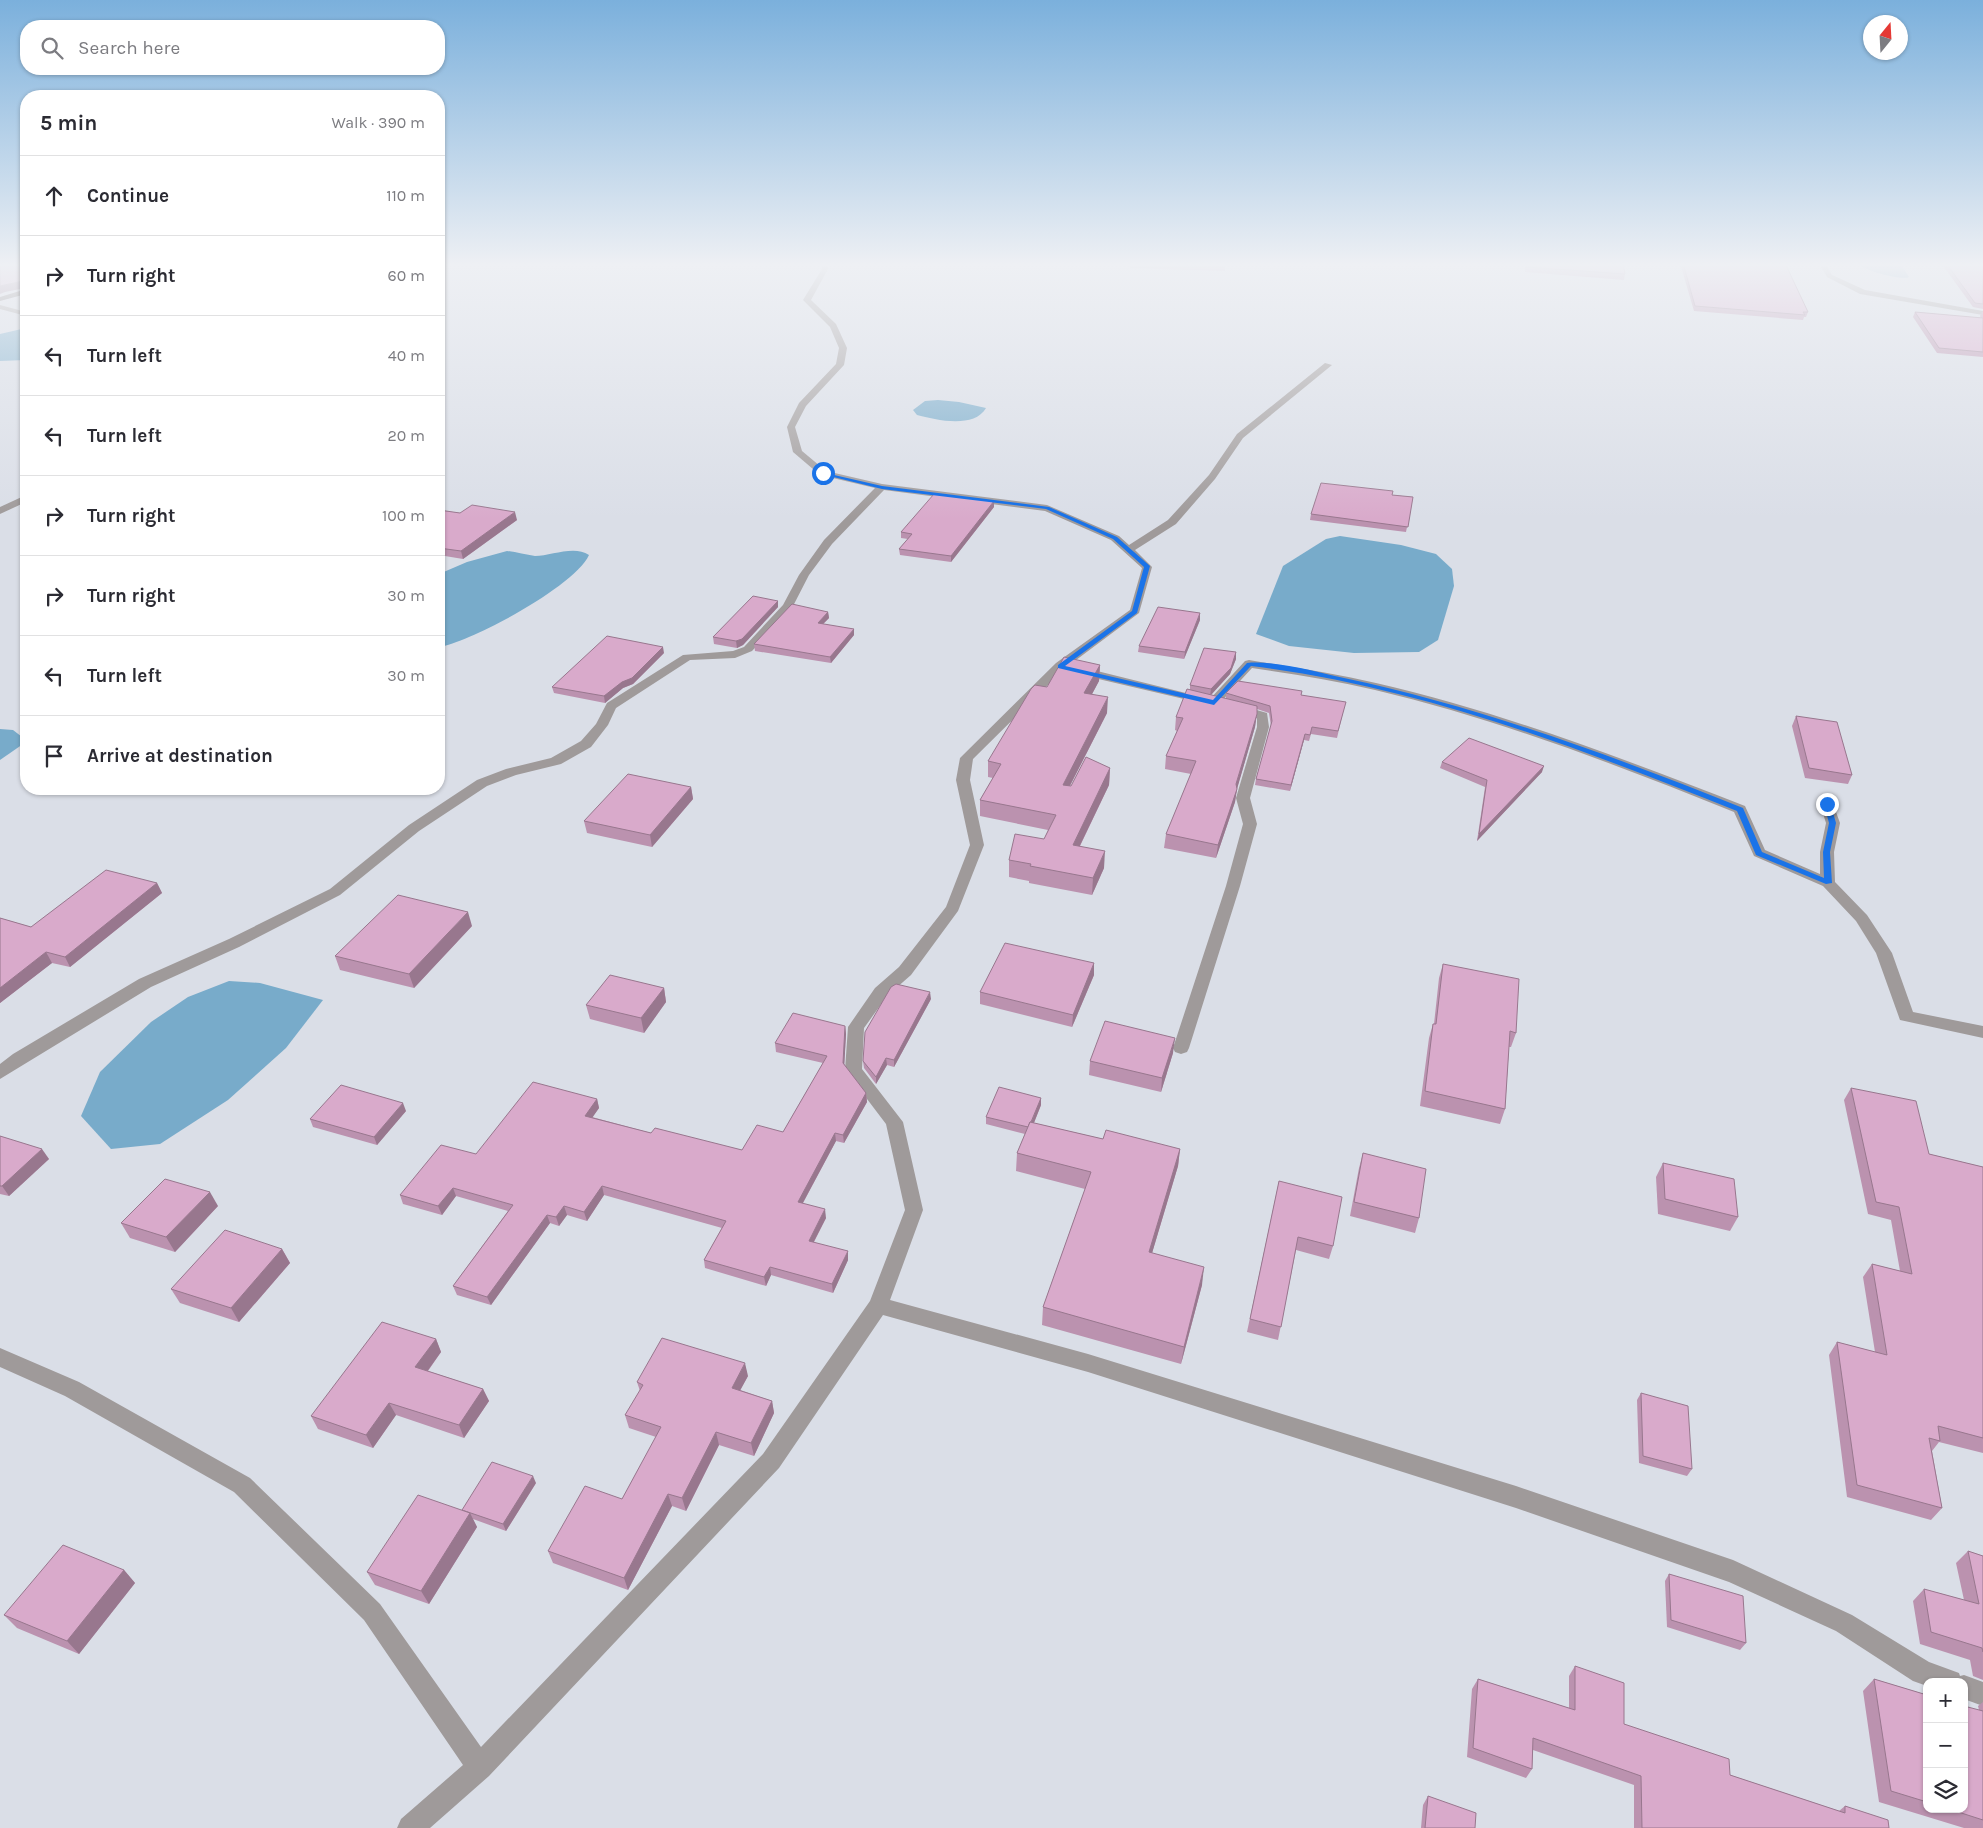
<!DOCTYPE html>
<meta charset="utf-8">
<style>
:root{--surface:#fff;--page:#f7f7f7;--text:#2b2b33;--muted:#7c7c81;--line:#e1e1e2}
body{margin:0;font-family:Karla,sans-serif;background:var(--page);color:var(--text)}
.controls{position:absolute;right:15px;bottom:15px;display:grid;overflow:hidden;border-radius:10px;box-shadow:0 1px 4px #0004}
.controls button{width:45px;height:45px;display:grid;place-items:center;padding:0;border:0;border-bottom:1px solid var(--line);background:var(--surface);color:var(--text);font:25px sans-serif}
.compass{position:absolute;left:1863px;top:15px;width:45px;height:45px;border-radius:50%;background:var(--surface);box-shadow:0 1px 4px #0004;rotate:18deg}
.stop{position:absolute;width:15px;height:15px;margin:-11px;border:4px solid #1a73e8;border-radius:50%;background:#fff}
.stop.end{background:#1a73e8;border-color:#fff;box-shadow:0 1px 5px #0008}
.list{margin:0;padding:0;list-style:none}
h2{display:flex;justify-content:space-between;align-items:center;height:65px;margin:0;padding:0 20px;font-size:21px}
h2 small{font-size:16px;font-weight:400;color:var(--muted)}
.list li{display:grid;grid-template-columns:32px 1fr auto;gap:15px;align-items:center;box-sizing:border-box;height:80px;padding:0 20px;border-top:1px solid var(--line)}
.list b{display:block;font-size:19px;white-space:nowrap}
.list em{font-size:16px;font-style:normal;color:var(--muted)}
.icon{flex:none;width:28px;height:28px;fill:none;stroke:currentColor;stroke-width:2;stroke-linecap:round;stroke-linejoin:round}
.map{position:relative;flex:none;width:1983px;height:1828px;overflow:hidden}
.search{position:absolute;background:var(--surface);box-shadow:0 1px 4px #0004;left:20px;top:20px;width:425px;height:55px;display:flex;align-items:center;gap:12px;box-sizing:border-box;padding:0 18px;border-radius:20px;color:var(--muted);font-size:19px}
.panel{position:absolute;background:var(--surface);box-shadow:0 1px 4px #0004;left:20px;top:90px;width:425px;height:705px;border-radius:20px}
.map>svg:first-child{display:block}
.water{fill:#78abca}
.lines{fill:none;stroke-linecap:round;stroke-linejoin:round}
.minor{fill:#9f9a9a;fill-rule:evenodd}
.major{fill:#6a6261;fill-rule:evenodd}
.wall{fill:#bb92af}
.shaded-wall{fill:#98778e}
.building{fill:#d9aacb;stroke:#98778e}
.route{fill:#1a73e8}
</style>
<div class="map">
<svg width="1983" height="1828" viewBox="0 0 1983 1828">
<rect width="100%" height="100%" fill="#dadee7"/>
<g class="water">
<path d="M1858 263H1900L1909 277C1901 281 1862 270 1858 263Z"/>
<path d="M26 328V360L0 361V334Z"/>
<path d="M938 400 959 402 986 408C974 429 936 420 917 415L913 410 925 401Z"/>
<path d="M1340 536 1401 545 1436 554 1452 569 1454 586 1438 640 1419 652 1354 653 1289 646 1256 634 1283 566 1326 539Z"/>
<path d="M507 551C516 552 526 555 535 556 551 556 574 545 589 555 575 586 473 641 439 647V574L467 562Z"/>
<path d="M0 729 13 730 26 740V742L0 760Z"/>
<path d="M229 981 260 983 323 1000 286 1048 228 1100 160 1144 111 1149 81 1116 100 1072 151 1022 188 997Z"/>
</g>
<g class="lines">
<g class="minor">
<path d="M821 263H827L828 269 811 300 836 324 847 348 844 365 806 406 795 427 802 451 826 471 882 484 1047 505 1119 536 1129 545 1168 520 1209 475 1237 434 1325 363 1332 365 1243 438 1215 479 1176 524 1135 550 1152 567 1139 613 1064 669 973 759 970 780 984 845 958 911 911 975 887 996 864 1028 862 1069 903 1122 923 1210 890 1300 1088 1354 1516 1486 1733 1560 1852 1615 1929 1662 1959 1673 1960 1676 1964 1675 1983 1682V1706L1964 1699V1682H1927V1686L1913 1681 1836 1631 1729 1582 1516 1508 1088 1372 883 1315 779 1468 489 1776 430 1828H397L401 1819 463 1765 364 1620 234 1492 65 1396 0 1367V1348L79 1382 250 1478 380 1604 481 1747 763 1454 870 1301 905 1210 886 1124 845 1070 848 1027 875 988 899 967 946 907 970 845 956 780 960 758 1056 663 1130 610 1142 568 1111 540 1045 511 884 490 832 544 809 575 792 608 752 651 735 658 690 660 616 708 608 725 591 747 561 764 516 775 487 786 419 831 340 895 239 947 151 987 0 1079V1064L13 1054 139 979 229 939 330 889 409 825 477 780 506 769 551 758 581 741 596 724 607 703 683 655 733 651 744 647 783 605 799 575 824 540 875 488 820 475 793 452 787 427 799 403 836 364 839 348 830 327 803 300 822 269Z"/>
<path d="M1237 263H1304L1301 265Z"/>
<path d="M1819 263H1825L1832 275 1865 290 1983 311V315L1860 294 1827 277Z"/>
<path d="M0 305 26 312V316L0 309Z"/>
<path d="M26 495V502L0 514V507Z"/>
<path d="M1249 660C1291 667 1334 673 1376 683 1502 712 1624 759 1745 806L1765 850 1820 874V852L1826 823 1820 804 1827 800 1832 801 1840 823 1834 852 1835 882 1867 915 1892 953 1913 1012 1983 1026V1038L1900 1020 1876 953 1856 921 1823 886 1754 856 1734 812C1617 765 1498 719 1375 690 1334 680 1293 674 1252 668L1218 705 1214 706 1077 674 1075 671 1081 667 1210 699 1245 661Z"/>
<path d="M1239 705 1267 713 1269 727 1250 798 1257 824 1240 886 1189 1048 1187 1052 1181 1054 1175 1052 1173 1048 1226 886 1243 824 1236 798 1257 727V718L1235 712 1233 709 1235 706Z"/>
</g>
<path class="major" d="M23 290H26V294L0 301V297Z"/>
</g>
<g class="wall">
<path d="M1130 263H1225V271L1130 268Z"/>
<path d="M1525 263H1623L1625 274 1624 280 1525 272Z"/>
<path d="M1680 263H1785L1808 312 1806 317H1804L1803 320 1694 311Z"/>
<path d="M1941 263H1983V309L1973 307Z"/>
<path d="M1915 312 1981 318 1980 316 1982 312H1983V357L1937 353 1913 317Z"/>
<path d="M1392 495 1413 497 1406 532 1310 520 1311 514Z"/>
<path d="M994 507 951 562 900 555 899 549 908 539 901 538V532Z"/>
<path d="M439 510 460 513 517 520 463 559 439 555Z"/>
<path d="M778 601V607L743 645 737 648 714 644 713 637Z"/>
<path d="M828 612 829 618 823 624 854 635 831 663 755 651 754 644Z"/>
<path d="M1200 620 1184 659 1138 652 1139 646Z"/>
<path d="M1236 652V659L1230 674 1211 695 1226 699V693L1301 695 1344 708 1337 738 1311 734 1309 741 1304 740 1290 791 1255 785 1256 779 1271 726 1269 713 1257 709 1255 727 1237 788 1235 802 1216 858 1164 848 1166 834 1191 774 1165 769 1166 756 1177 731 1175 730 1176 717 1190 690V685Z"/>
<path d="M664 653 633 684 623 688 605 703 554 693 552 687Z"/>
<path d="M1100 665 1099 681 1092 694 1107 713 1070 786H1071L1110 768 1109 785 1080 846 1104 868 1092 895 1029 883V881L1009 877V860L1044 839 1048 830 980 816V800L993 778 988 777V761L1047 687Z"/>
<path d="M1796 716 1852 775 1848 784 1805 778 1792 726Z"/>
<path d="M1442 762 1542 772 1477 841 1485 787 1440 768Z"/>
<path d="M691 787 693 799 652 847 587 833 584 821Z"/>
<path d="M157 883 162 893 70 967 52 963 0 1003V918L31 927Z"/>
<path d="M472 926 414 988 340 970 335 956Z"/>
<path d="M1094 963V975L1072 1027 980 1004V992Z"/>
<path d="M1443 964 1516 1033 1511 1047H1509L1505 1109 1500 1124 1420 1106 1429 1038 1433 1024H1434L1439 978Z"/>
<path d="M664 988 666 1002 644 1033 590 1019 586 1005Z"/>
<path d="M931 999 894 1067 887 1065 876 1084 864 1068 863 1061Z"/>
<path d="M845 1026 846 1034 844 1064 866 1093 867 1102 844 1143 836 1141 803 1203 826 1218 814 1242 848 1260 833 1293 771 1275 766 1286 705 1268 704 1260 722 1228 604 1195 587 1221 567 1215 559 1226 550 1223 491 1305 457 1295 453 1286 508 1211 456 1196 442 1215 403 1204 400 1195 476 1154 597 1099 599 1108 592 1117 651 1133 742 1150 783 1132 823 1063 776 1052 775 1043Z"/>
<path d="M1173 1053 1161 1092 1089 1075 1090 1061Z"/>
<path d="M1851 1088 1929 1154 1983 1167V1453L1939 1442 1932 1451 1942 1508 1931 1520 1847 1497 1829 1355 1837 1342 1875 1352 1863 1277 1872 1264 1900 1271 1891 1220 1868 1214 1844 1100Z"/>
<path d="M1041 1098V1105L1034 1123 1103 1139 1180 1149 1178 1166 1152 1253 1202 1285 1181 1364 1042 1325 1043 1307 1085 1189 1016 1171 1017 1153 1025 1134 986 1124V1117Z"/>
<path d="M406 1111 377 1145 313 1127 310 1119Z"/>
<path d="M0 1136 49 1159 9 1196 0 1194Z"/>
<path d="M1363 1153 1419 1218 1415 1233 1350 1216 1359 1168Z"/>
<path d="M1663 1163 1738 1217 1730 1231 1658 1214 1656 1177Z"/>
<path d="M1279 1181 1333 1246 1329 1259 1296 1250 1278 1340 1247 1332Z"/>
<path d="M218 1206 175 1252 130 1238 121 1223Z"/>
<path d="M282 1249 290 1263 239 1322 180 1303 171 1289Z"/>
<path d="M436 1339 441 1352 428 1371 483 1389 489 1401 464 1438 396 1415 373 1448 318 1429 311 1416Z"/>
<path d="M748 1376 740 1390 772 1401 774 1413 754 1456 719 1445 686 1511 672 1506 628 1590 553 1563 548 1551 622 1499 656 1437 629 1428 625 1415 640 1391 637 1382Z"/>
<path d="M1641 1393 1692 1469 1687 1476 1639 1463 1637 1400Z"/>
<path d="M536 1483 506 1531 473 1519 477 1527 429 1604 375 1585 367 1572 463 1511 462 1510Z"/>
<path d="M1968 1551 1983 1556V1680L1973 1676 1970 1660 1920 1644 1913 1601 1924 1589 1964 1600 1956 1563Z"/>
<path d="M124 1570 135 1583 79 1654 17 1628 4 1615Z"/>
<path d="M1669 1574 1746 1643 1740 1650 1667 1627 1665 1581Z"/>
<path d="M1575 1666 1624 1724 1730 1775 1839 1811 1845 1806 1889 1828H1634V1785L1533 1750 1532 1769 1526 1778 1467 1757 1472 1689 1478 1679 1569 1708V1676Z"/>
<path d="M1874 1679 1927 1695V1809H1964L1979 1710 1978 1706 1983 1702V1828H1964L1879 1802 1863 1691Z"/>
<path d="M1428 1796 1475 1828H1421L1423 1805Z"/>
</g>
<g class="shaded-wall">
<path d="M23 281 25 288 5 292 0 294V286Z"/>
<path d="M994 501V507L951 562V556Z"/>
<path d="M515 512 517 520 463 559 461 551Z"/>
<path d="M778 601V607L743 645 737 648 736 641Z"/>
<path d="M828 612 829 618 818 629V623Z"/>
<path d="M1200 613V620L1184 659 1185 652Z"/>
<path d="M854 629V635L831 663 830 657Z"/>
<path d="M663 647 664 653 633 684 623 688 605 703 604 696Z"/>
<path d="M1236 652V659L1230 674 1210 696 1211 689Z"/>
<path d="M1100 665 1099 681 1084 709V693Z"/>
<path d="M1108 697 1107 713 1062 801 1063 785Z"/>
<path d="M1257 714 1255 727 1235 796 1237 789 1235 802 1216 858 1218 845Z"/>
<path d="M1305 734 1304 740 1290 791 1291 785Z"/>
<path d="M1544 766 1542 772 1477 841 1479 834Z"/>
<path d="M1110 768 1109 785 1072 862 1073 845Z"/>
<path d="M691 787 693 799 652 847 650 835Z"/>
<path d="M1105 851 1104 868 1092 895 1093 878Z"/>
<path d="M157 883 162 893 70 967 65 957Z"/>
<path d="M468 912 472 926 414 988 409 974Z"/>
<path d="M46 952 52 963 0 1003V988Z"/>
<path d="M1094 963V975L1072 1027 1073 1015Z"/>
<path d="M664 988 666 1002 644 1033 641 1018Z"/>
<path d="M930 992 931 999 894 1067V1060Z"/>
<path d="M845 1026 846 1034 844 1071 843 1063Z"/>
<path d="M1175 1038 1173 1053 1161 1092 1162 1078Z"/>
<path d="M886 1058 887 1065 876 1084V1077Z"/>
<path d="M866 1093 867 1102 844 1143 843 1135Z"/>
<path d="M1041 1098V1105L1029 1135V1128Z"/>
<path d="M597 1099 599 1108 588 1124 585 1116Z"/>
<path d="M403 1103 406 1111 377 1145 374 1137Z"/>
<path d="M835 1133 836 1141 799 1210 798 1202Z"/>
<path d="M42 1149 49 1159 9 1196 2 1186Z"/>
<path d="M1180 1149 1178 1166 1147 1270 1149 1252Z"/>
<path d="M602 1186 604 1195 587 1221 584 1212Z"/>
<path d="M453 1188 456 1196 442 1215 438 1206Z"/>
<path d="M210 1192 218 1206 175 1252 166 1237Z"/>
<path d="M564 1206 567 1215 559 1226 556 1217Z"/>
<path d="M825 1209 826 1218 810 1249 809 1241Z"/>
<path d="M547 1215 550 1223 491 1305 487 1297Z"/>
<path d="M282 1249 290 1263 239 1322 231 1308Z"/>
<path d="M848 1251V1260L833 1293 832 1284Z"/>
<path d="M770 1267 771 1275 766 1286 764 1277Z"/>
<path d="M1204 1267 1202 1285 1181 1364 1184 1347Z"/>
<path d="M436 1339 441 1352 421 1380 415 1367Z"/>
<path d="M745 1363 748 1376 735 1400 732 1388Z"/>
<path d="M483 1389 489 1401 464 1438 459 1425Z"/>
<path d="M772 1401 774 1413 754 1456 751 1443Z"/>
<path d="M389 1403 396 1415 373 1448 366 1435Z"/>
<path d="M716 1432 719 1445 686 1511 682 1498Z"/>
<path d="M533 1476 536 1483 506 1531 503 1524Z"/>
<path d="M668 1494 672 1506 628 1590 624 1578Z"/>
<path d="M470 1513 477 1527 429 1604 421 1591Z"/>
<path d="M124 1570 135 1583 79 1654 67 1641Z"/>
</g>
<g class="building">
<path d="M0 263H26V288L25 287 23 281 0 286Z"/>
<path d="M1134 263H1225V267Z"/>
<path d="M1526 263H1623L1625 274 1526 267Z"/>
<path d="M1683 263H1785L1808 312H1803L1805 315 1695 306Z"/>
<path d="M1946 263H1983V304L1975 303Z"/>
<path d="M1915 312 1983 318V352L1939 348Z"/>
<path d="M1321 483 1393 491 1392 495 1413 497 1408 527 1311 514Z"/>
<path d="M934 494 994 501 951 556 899 549 912 534 901 532Z"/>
<path d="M472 505 515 512 461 551 439 548V510L460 513Z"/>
<path d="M753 596 778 601 742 639 736 641 713 637Z"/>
<path d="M792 604 828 612 818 623 854 629 830 657 754 644Z"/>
<path d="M1158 607 1200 613 1185 652 1139 646Z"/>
<path d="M607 636 663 647 632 678 622 682 604 696 552 687Z"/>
<path d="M1204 648 1236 652 1231 668 1211 689 1190 685Z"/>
<path d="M1064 657 1100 665 1084 693 1108 697 1063 785 1071 786 1086 757 1110 768 1073 845 1105 851 1093 878 1030 866 1031 864 1009 860 1015 834 1044 839 1056 815 980 800 1001 764 988 761 1031 689 1035 685 1047 687Z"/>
<path d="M1238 681 1302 691 1301 695 1346 702 1338 731 1312 727 1310 735 1305 734 1291 785 1256 779 1272 721 1270 706 1226 693Z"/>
<path d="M1187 689 1257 706V714L1236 784 1237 789 1218 845 1166 834 1196 761 1166 756 1183 718 1176 717Z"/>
<path d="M1796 716 1837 722 1852 775 1809 768Z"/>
<path d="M1469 738 1544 766 1479 834 1487 780 1442 762Z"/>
<path d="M628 774 691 787 650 835 584 821Z"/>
<path d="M106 870 157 883 65 957 46 952 0 988V918L31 927Z"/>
<path d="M398 895 468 912 409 974 335 956Z"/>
<path d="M1005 943 1094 963 1073 1015 980 992Z"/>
<path d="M1443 964 1519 979 1516 1033 1510 1031 1505 1109 1425 1091 1433 1024H1436Z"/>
<path d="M610 975 664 988 641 1018 586 1005Z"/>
<path d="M896 984 930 992 894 1060 886 1058 876 1077 863 1061 865 1032 891 987Z"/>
<path d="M793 1013 845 1026 843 1063 866 1093 843 1135 835 1133 798 1202 825 1209 809 1241 848 1251 832 1284 770 1267 764 1277 704 1260 726 1221 602 1186 584 1212 564 1206 556 1217 547 1215 487 1297 453 1286 513 1205 453 1188 438 1206 400 1195 441 1145 476 1154 533 1082 597 1099 585 1116 651 1133 655 1128 742 1150 757 1125 783 1132 827 1056 775 1043Z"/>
<path d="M1105 1021 1175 1038 1162 1078 1090 1061Z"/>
<path d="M341 1085 403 1103 374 1137 310 1119Z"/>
<path d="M999 1087 1041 1098 1031 1122H1030L1028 1127 986 1117Z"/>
<path d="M1851 1088 1916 1101 1929 1154 1983 1167V1438L1938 1426 1940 1441 1929 1438 1942 1508 1857 1485 1837 1342 1887 1355 1872 1264 1912 1274 1899 1207 1876 1202Z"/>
<path d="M1030 1122 1103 1139 1106 1130 1180 1149 1149 1252 1204 1267 1184 1347 1043 1307 1091 1172 1017 1153Z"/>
<path d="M0 1136 42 1149 2 1186H0Z"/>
<path d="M1363 1153 1426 1169 1419 1218 1354 1202Z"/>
<path d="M1663 1163 1734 1179 1738 1217 1665 1199Z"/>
<path d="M165 1179 210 1192 166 1237 121 1223Z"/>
<path d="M1279 1181 1342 1197 1333 1246 1298 1237 1281 1327 1250 1319Z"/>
<path d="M225 1230 282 1249 231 1308 171 1289Z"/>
<path d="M382 1322 436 1339 415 1367 483 1389 459 1425 389 1403 366 1435 311 1416Z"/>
<path d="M662 1338 745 1363 732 1388 772 1401 751 1443 716 1432 682 1498 668 1494 624 1578 548 1551 585 1486 622 1499 661 1427 625 1415 643 1385 637 1382Z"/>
<path d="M1641 1393 1688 1406 1692 1469 1643 1456Z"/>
<path d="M492 1462 533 1476 503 1524 462 1510Z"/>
<path d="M418 1495 470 1513 421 1591 367 1572Z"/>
<path d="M63 1545 124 1570 67 1641 4 1615Z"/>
<path d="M1968 1551 1983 1556V1652L1982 1648 1931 1632 1924 1589 1979 1604Z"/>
<path d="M1669 1574 1743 1596 1746 1643 1671 1620Z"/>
<path d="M1575 1666 1624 1683V1724L1729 1759 1730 1775 1845 1813V1806L1888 1820 1889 1828H1642L1641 1776 1533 1738 1532 1769 1473 1748 1478 1679 1575 1710Z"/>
<path d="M1874 1679 1927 1695V1802L1891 1791Z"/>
<path d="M1964 1706 1983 1711V1820L1949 1809H1964Z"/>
<path d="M1428 1796 1476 1813 1475 1828H1425Z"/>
</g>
<linearGradient id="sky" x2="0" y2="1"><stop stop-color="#7bb0dc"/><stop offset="0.51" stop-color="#eef0f4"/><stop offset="1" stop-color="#eef0f4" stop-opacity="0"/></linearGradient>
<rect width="1983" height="519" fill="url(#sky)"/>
<path class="route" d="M821 472 882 486 1049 507 1117 537 1150 566 1137 613 1065 666 1213 700 1247 663C1274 660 1317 672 1344 678 1481 707 1613 756 1743 808L1762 852 1824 878 1823 852 1829 823 1824 804 1830 802 1836 823 1830 852 1832 883 1826 884 1756 855 1737 811C1581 749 1419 686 1251 666L1214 705 1058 668V665L1132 611 1144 567 1113 539 1046 509 882 489 821 474Z"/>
</svg>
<div class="controls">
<button>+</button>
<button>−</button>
<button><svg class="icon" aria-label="layers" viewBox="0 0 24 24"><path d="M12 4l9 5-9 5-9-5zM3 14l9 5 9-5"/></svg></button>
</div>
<svg class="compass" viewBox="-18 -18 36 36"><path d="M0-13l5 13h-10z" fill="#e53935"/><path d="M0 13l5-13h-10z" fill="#7c7c81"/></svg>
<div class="stop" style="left:823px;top:473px"></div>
<div class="stop end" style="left:1827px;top:804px"></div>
<div class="search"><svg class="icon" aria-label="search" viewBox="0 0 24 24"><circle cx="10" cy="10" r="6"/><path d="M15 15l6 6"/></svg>Search here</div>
<section class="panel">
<h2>5 min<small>Walk · 390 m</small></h2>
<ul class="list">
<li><svg class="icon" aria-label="ahead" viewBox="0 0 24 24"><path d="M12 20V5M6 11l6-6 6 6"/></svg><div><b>Continue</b></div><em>110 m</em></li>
<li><svg class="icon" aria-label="right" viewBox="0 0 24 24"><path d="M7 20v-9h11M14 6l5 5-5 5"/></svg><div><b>Turn right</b></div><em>60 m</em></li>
<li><svg class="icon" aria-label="left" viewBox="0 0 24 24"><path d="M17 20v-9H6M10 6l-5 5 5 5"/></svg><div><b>Turn left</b></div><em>40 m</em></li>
<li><svg class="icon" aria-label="left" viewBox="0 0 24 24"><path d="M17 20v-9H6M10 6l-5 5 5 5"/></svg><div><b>Turn left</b></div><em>20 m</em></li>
<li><svg class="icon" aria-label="right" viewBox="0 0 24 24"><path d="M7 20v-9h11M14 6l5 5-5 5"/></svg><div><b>Turn right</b></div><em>100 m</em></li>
<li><svg class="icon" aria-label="right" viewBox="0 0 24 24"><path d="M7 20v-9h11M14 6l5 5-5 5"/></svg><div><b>Turn right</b></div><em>30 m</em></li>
<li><svg class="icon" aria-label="left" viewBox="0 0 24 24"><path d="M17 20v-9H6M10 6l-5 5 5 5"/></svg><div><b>Turn left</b></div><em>30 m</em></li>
<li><svg class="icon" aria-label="arrive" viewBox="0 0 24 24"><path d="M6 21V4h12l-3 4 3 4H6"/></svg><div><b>Arrive at destination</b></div></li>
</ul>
</section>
</div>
